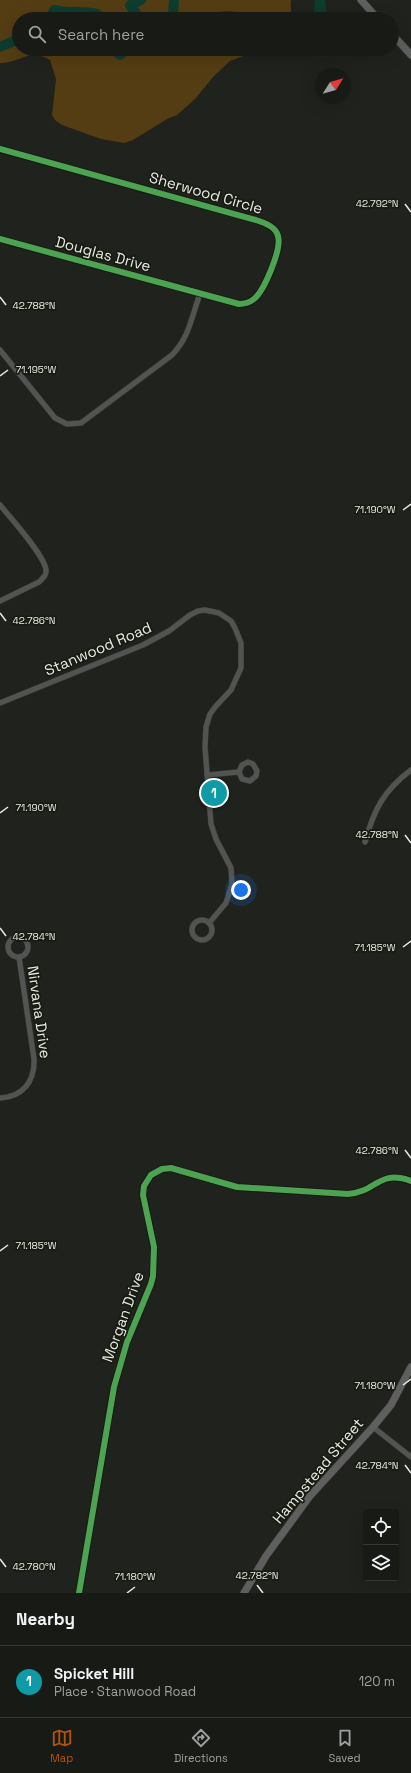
<!DOCTYPE html>
<meta charset="utf-8">
<style>
:root{--surface:#181a16;--page:#252723;--text:#f1f3f6;--muted:#9fa1a1;--line:#363835;--accent:#b45309}
body{margin:0;font-family:"Space Grotesk",sans-serif;background:var(--page);color:var(--text)}
.controls{position:absolute;right:12px;bottom:12px;display:grid;overflow:hidden;border-radius:4px;box-shadow:0 4px 16px #0002}
.controls button{width:36px;height:36px;display:grid;place-items:center;padding:0;border:0;border-bottom:1px solid var(--line);background:var(--surface);color:var(--text);font:20px sans-serif}
.compass{position:absolute;left:315px;top:68px;width:36px;height:36px;border-radius:50%;background:var(--surface);box-shadow:0 4px 16px #0002;rotate:53deg}
.you{position:absolute;left:241px;top:890px;width:14px;height:14px;margin:-10px;border:3px solid #fff;border-radius:50%;background:#1a73e8;box-shadow:0 0 0 6px #1a73e833}
.badge{display:grid;place-items:center;width:26px;height:26px;border-radius:50%;background:var(--accent);color:#fff;font-size:13px;font-weight:700}
.pin{position:absolute;translate:-50% -50%;border:2px solid #fff;box-shadow:0 1px 4px #0006}
.list{margin:0;padding:0;list-style:none}
h2{display:flex;justify-content:space-between;align-items:center;height:52px;margin:0;padding:0 16px;font-size:17px}
h2 small{font-size:13px;font-weight:400;color:var(--muted)}
.list li{display:grid;grid-template-columns:26px 1fr auto;gap:12px;align-items:center;box-sizing:border-box;height:72px;padding:0 16px;border-top:1px solid var(--line)}
.list b{display:block;font-size:15px;white-space:nowrap}
.list p{margin:0;font-size:13px;white-space:nowrap;color:var(--muted)}
.list em{font-size:13px;font-style:normal;color:var(--muted)}
.icon{flex:none;width:22px;height:22px;fill:none;stroke:currentColor;stroke-width:2;stroke-linecap:round;stroke-linejoin:round}
.map{position:relative;flex:none;width:411px;height:1593px;overflow:hidden}
.search{position:absolute;background:var(--surface);box-shadow:0 4px 16px #0002;left:12px;right:12px;top:12px;height:44px;display:flex;align-items:center;gap:10px;box-sizing:border-box;padding:0 14px;border-radius:22px;color:var(--muted);font-size:15px}
.sheet{height:124px;background:var(--surface)}
nav{display:flex;justify-content:space-around;align-items:center;box-sizing:border-box;height:56px;border-top:1px solid var(--line);background:var(--surface);font-size:11px;color:var(--muted)}
nav a{display:grid;justify-items:center;gap:2px}
nav .on{color:var(--accent)}
.map>svg:first-child{display:block}
.green{fill:#543d13}
.water{fill:#0e3c2f}
.lines{fill:none;stroke-linecap:round;stroke-linejoin:round}
.river{stroke:#0e3c2f;stroke-width:10}
.minor-casing{stroke:#3c3d3a;stroke-width:6}
.secondary-casing{stroke:#3c3d3a;stroke-width:8}
.minor{stroke:#525452;stroke-width:5}
.secondary{stroke:#5e5f5e;stroke-width:7}
.cycleway-casing{stroke:#181b12;stroke-width:8}
.cycleway{stroke:#4ca352;stroke-width:6}
.ticks{fill:none;stroke:#e8eae4;stroke-width:1.5}
.labels{text-anchor:middle;stroke-width:3.5;stroke-linejoin:round;paint-order:stroke}
.street-label{font-size:15px;fill:#e8eae4;stroke:#181b12}
.ticks-label{font-size:10px;text-anchor:middle;fill:#e8eae4;stroke:#181b12;stroke-width:3.5;stroke-linejoin:round;paint-order:stroke}
</style>
<div class="map">
<svg width="411" height="1593" viewBox="0 0 411 1593">
<rect width="100%" height="100%" fill="#20221d"/>
<path class="green" d="M0 0H291C290 7 292 12 291 19H19V49H262L230 61 213 77 195 99 177 115 167 119 133 140 124 143 101 139 62 125 55 120 52 115 56 79 50 60C29 47 21 63 0 63Z"/>
<path class="water" d="M315 0H325L328 19H321L314 14Z"/>
<g class="lines">
<g class="river">
<path d="M174 0 173 15 181 19"/>
<path d="M50 19 54 10C69 14 83 10 97 14L100 19"/>
<path d="M140 19 130 5 141 0"/>
<path d="M214 19C223 13 242 18 253 19"/>
<path d="M314 19 319 13 320 0"/>
<path d="M0 47 19 39"/>
<path d="M115 49 120 55 127 49"/>
</g>
<g class="minor-casing">
<g id="minor">
<path d="M0 149 256 220C265 223 276 227 278 236 282 249 264 291 254 299 249 303 245 304 239 304L0 239"/>
<path d="M0 350 55 418 67 424 81 423 172 355C190 336 191 318 200 294"/>
<path d="M0 505C9 516 48 559 46 572 46 576 42 579 39 582L0 601"/>
<path d="M0 703 143 645 169 631 190 615 198 611 205 610 219 613 231 621 235 628 241 643V668L231 690 216 706 210 714 206 727 205 747 211 824 216 839 231 868 232 884 226 903 209 923"/>
<path d="M207 775 239 772 242 765 248 762 253 764 257 771 256 776 250 781 242 779 239 772"/>
<path d="M365 842C374 810 383 791 411 770"/>
<circle cx="202" cy="930" r="10"/>
<circle cx="18" cy="947" r="10"/>
<path d="M0 1098C23 1097 35 1081 34 1059L19 957"/>
<path d="M373 1427 411 1457"/>
<path d="M79 1593 114 1387 127 1342 151 1284 153 1276 154 1247 143 1195 144 1186 151 1175 162 1169 171 1168 237 1187 348 1194C377 1192 378 1169 411 1181"/>
</g>
</g>
<g class="secondary-casing">
<g id="secondary">
<path d="M361 0 378 19"/>
<path d="M392 34 411 55"/>
<path d="M244 1593 266 1556 310 1496 373 1427 391 1405 411 1367"/>
</g>
</g>
<use href="#minor" class="minor"/>
<use href="#secondary" class="secondary"/>
<g class="cycleway-casing">
<g id="cycleway">
<path d="M0 149 256 220C265 223 276 227 278 236 282 249 264 291 254 299 249 303 245 304 239 304L0 239"/>
<path d="M79 1593 114 1387 127 1342 151 1284 153 1276 154 1247 143 1195 144 1186 151 1175 162 1169 171 1168 237 1187 348 1194C377 1192 378 1169 411 1181"/>
</g>
</g>
<use href="#cycleway" class="cycleway"/>
</g>
<path class="ticks" d="M405 204 411 212M0 297 6 305M0 376 8 370M403 510 411 504M0 613 6 621M0 813 8 807M405 835 411 843M0 928 6 936M403 947 411 941M405 1150 411 1158M0 1251 8 1245M403 1385 411 1379M405 1465 411 1473M0 1559 6 1567M257 1585 263 1593M127 1593 135 1587"/>
<g class="labels">
<g class="street-label">
<text transform="translate(206 193) rotate(16)" y="5">Sherwood Circle</text>
<text transform="translate(103 254) rotate(15)" y="5">Douglas Drive</text>
<text transform="translate(98 649) rotate(-23)" y="5">Stanwood Road</text>
<text transform="translate(39 1012) rotate(82)" y="5">Nirvana Drive</text>
<text transform="translate(123 1317) rotate(-70)" y="5">Morgan Drive</text>
<text transform="translate(318 1471) rotate(-50)" y="5">Hampstead Street</text>
</g>
</g>
<g class="ticks-label">
<text x="377" y="207">42.792°N</text>
<text x="34" y="309">42.788°N</text>
<text x="36" y="373">71.195°W</text>
<text x="375" y="513">71.190°W</text>
<text x="34" y="624">42.786°N</text>
<text x="36" y="811">71.190°W</text>
<text x="377" y="838">42.788°N</text>
<text x="34" y="940">42.784°N</text>
<text x="375" y="951">71.185°W</text>
<text x="377" y="1154">42.786°N</text>
<text x="36" y="1249">71.185°W</text>
<text x="375" y="1389">71.180°W</text>
<text x="377" y="1469">42.784°N</text>
<text x="34" y="1570">42.780°N</text>
<text x="257" y="1579">42.782°N</text>
<text x="135" y="1580">71.180°W</text>
</g>
</svg>
<div class="controls">
<button><svg class="icon" aria-label="locate" viewBox="0 0 24 24"><circle cx="12" cy="12" r="6"/><path d="M12 2v4M12 18v4M2 12h4M18 12h4"/></svg></button>
<button><svg class="icon" aria-label="layers" viewBox="0 0 24 24"><path d="M12 4l9 5-9 5-9-5zM3 14l9 5 9-5"/></svg></button>
</div>
<svg class="compass" viewBox="-18 -18 36 36"><path d="M0-13l5 13h-10z" fill="#e53935"/><path d="M0 13l5-13h-10z" fill="#9fa1a1"/></svg>
<div class="you"></div>
<div class="pin badge" style="left:214px;top:793px;background:#0f9aa8">1</div>
<div class="search"><svg class="icon" aria-label="search" viewBox="0 0 24 24"><circle cx="10" cy="10" r="6"/><path d="M15 15l6 6"/></svg>Search here</div>
</div>
<section class="sheet">
<h2>Nearby<small></small></h2>
<ul class="list">
<li><span class="badge" style="background:#0f9aa8">1</span><div><b>Spicket Hill</b><p>Place · Stanwood Road</p></div><em>120 m</em></li>
</ul>
</section>
<nav>
<a class="on"><svg class="icon" aria-label="map" viewBox="0 0 24 24"><path d="M3 6l6-2 6 2 6-2v14l-6 2-6-2-6 2zM9 4v14M15 6v14"/></svg>Map</a>
<a><svg class="icon" aria-label="directions" viewBox="0 0 24 24"><path d="M12 3l9 9-9 9-9-9zM9 14v-3h6M13 9l2 2-2 2"/></svg>Directions</a>
<a><svg class="icon" aria-label="saved" viewBox="0 0 24 24"><path d="M7 4h10v16l-5-4-5 4z"/></svg>Saved</a>
</nav>
